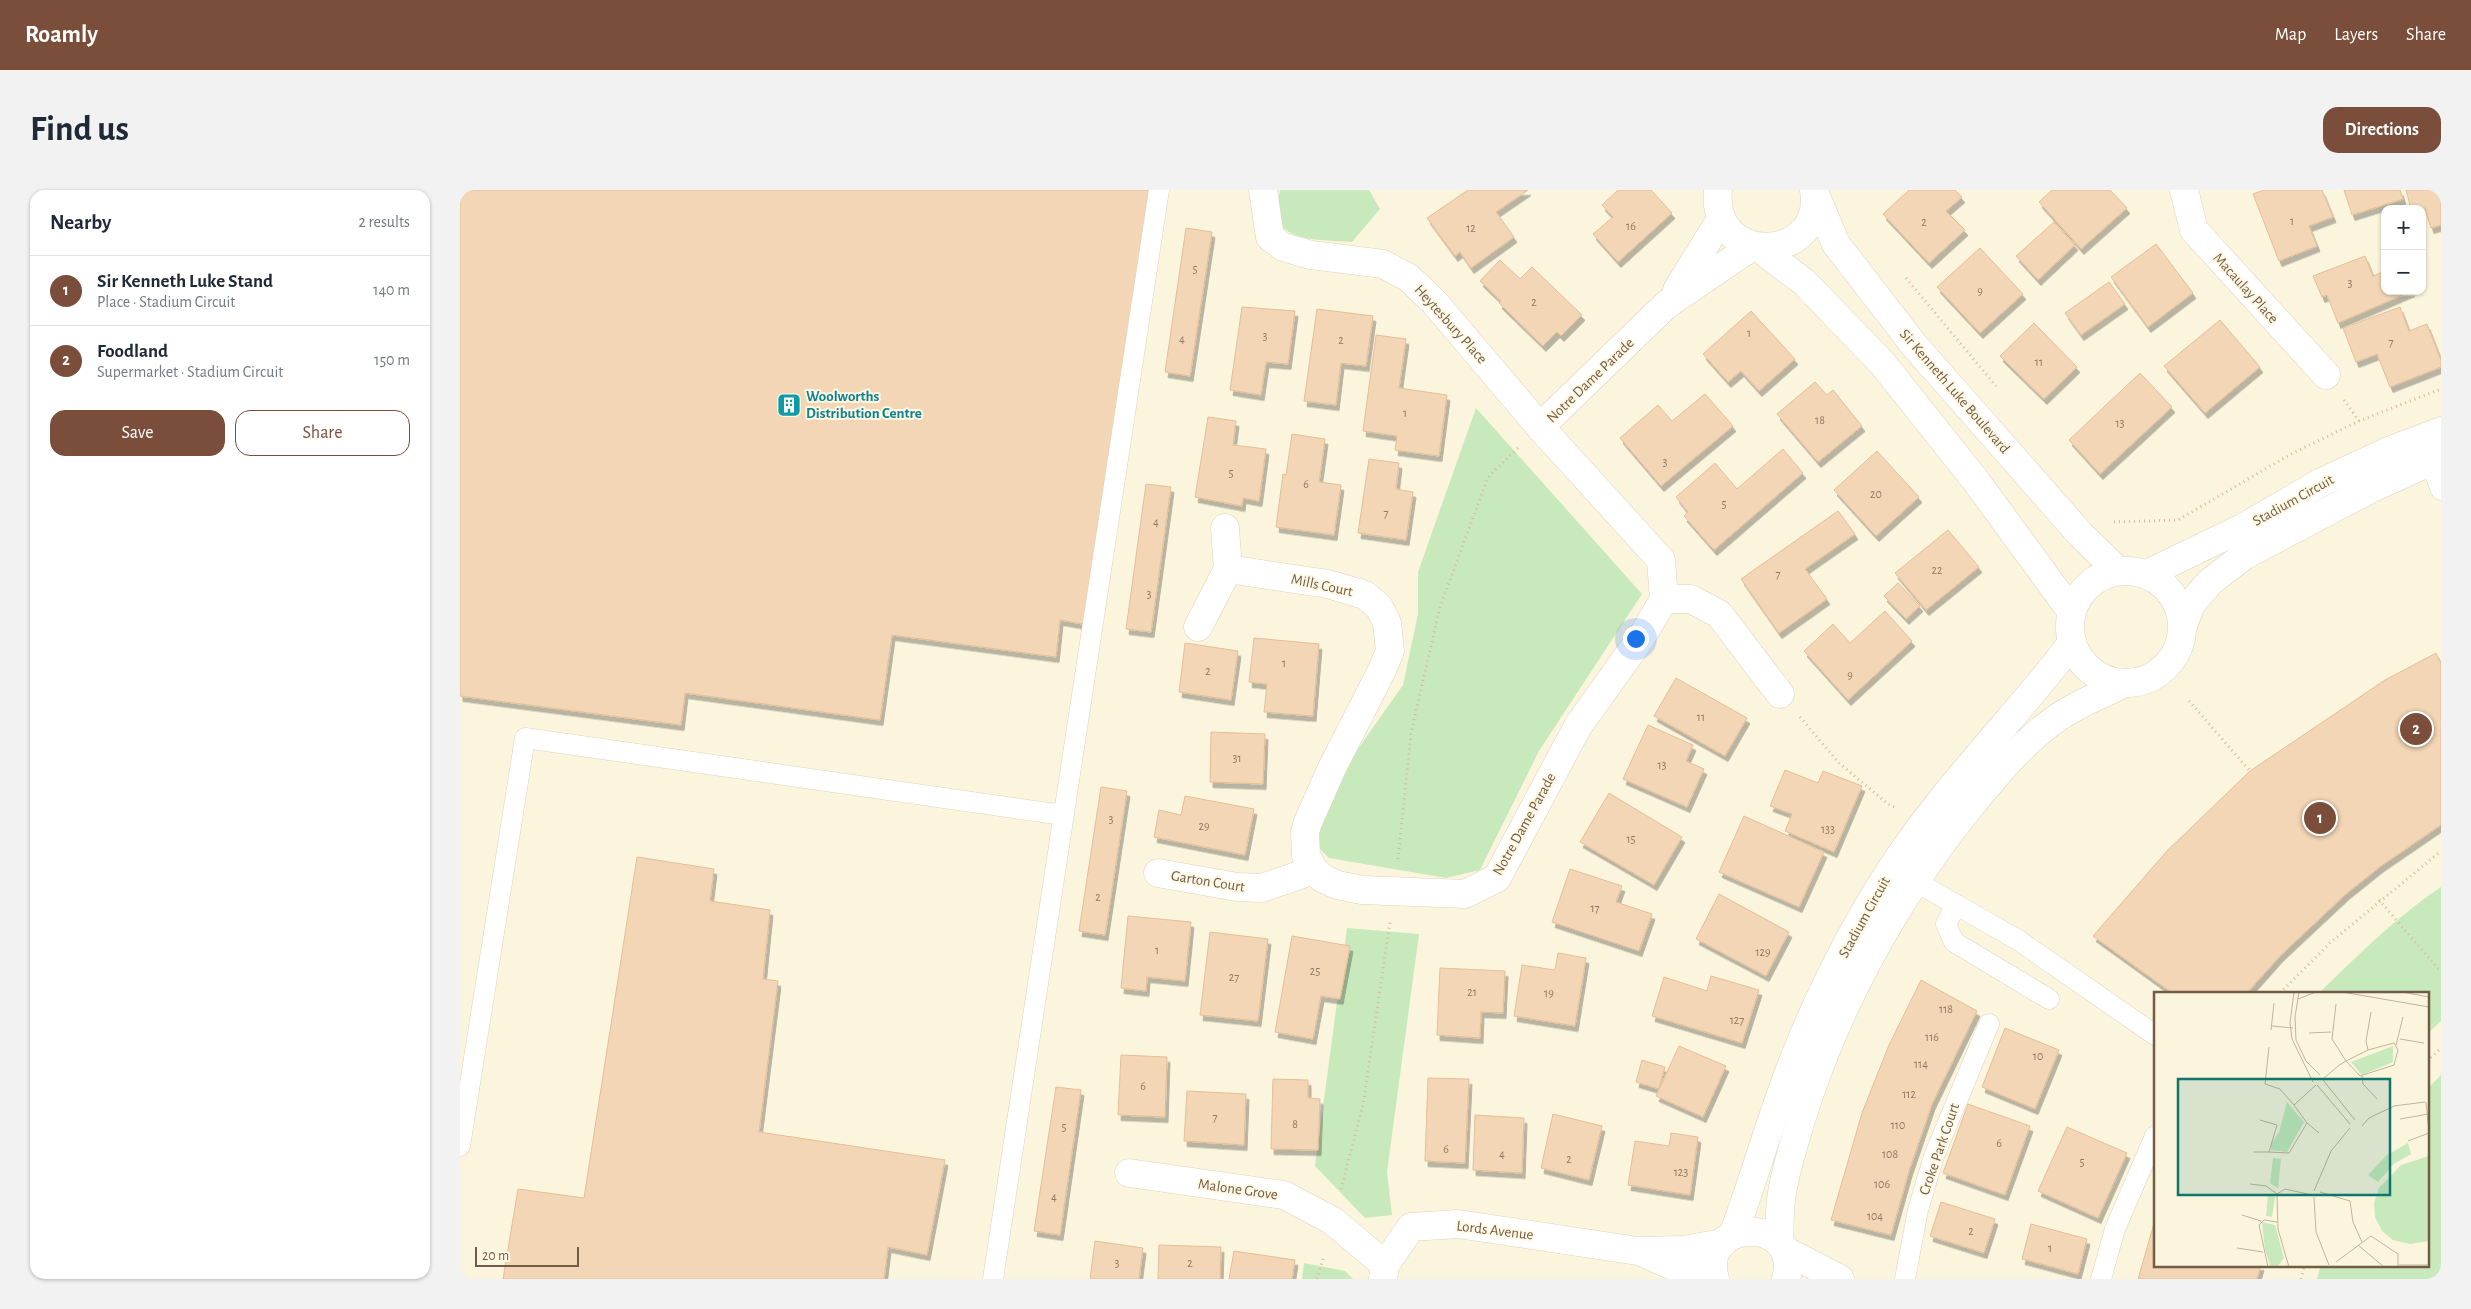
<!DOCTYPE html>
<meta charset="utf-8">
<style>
:root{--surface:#fff;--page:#f2f2f3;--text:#1f2937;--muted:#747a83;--line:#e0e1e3;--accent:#7a4e3b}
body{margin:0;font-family:"Alegreya Sans",sans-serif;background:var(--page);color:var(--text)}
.controls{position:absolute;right:15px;top:15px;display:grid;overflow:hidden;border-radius:10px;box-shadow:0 1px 4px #0004}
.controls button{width:45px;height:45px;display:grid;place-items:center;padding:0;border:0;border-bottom:1px solid var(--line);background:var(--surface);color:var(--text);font:25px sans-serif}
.scale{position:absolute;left:15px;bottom:12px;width:104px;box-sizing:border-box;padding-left:5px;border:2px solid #725c46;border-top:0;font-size:14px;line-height:18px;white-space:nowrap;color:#725c46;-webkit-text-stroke:4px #fff8e4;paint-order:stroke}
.you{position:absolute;left:1175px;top:448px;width:18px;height:18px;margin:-12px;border:4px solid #fff;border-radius:50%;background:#1a73e8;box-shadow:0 0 0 8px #1a73e833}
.badge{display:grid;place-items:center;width:32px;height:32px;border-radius:50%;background:var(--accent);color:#fff;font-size:16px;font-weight:700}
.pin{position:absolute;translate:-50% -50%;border:2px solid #fff;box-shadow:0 1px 5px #0006}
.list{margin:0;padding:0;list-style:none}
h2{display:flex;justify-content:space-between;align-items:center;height:65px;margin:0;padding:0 20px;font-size:21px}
h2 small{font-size:16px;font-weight:400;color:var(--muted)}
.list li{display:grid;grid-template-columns:32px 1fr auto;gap:15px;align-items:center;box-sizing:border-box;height:70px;padding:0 20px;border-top:1px solid var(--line)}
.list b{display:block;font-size:19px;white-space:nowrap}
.list p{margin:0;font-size:16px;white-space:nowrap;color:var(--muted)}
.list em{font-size:16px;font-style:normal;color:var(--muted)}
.actions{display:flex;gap:10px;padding:15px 20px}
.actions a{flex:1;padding:11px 0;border:1px solid var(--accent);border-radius:15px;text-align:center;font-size:18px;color:var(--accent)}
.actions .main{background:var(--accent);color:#fff}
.map{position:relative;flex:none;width:1981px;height:1089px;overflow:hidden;border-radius:15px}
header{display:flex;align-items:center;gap:30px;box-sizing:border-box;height:70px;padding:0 25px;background:var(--accent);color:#fff}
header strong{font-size:24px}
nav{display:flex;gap:28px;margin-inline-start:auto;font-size:18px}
.intro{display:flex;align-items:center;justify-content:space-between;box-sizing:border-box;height:120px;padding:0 30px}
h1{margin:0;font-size:35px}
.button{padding:12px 22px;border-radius:15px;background:var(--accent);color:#fff;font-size:18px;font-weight:700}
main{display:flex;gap:30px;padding:0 30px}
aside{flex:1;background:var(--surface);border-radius:15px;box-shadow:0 1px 4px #0004}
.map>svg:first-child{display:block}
.green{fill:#c8e9bc}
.building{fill:#f2d6b5;stroke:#e5be95;filter:url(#shadow)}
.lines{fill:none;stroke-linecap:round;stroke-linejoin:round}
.service-casing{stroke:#e0d1ba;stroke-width:21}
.minor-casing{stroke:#e0d1ba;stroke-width:29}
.path{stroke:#d6b999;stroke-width:3;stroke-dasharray:1 4;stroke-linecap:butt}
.service{stroke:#fff;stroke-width:20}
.minor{stroke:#fff;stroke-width:28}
.labels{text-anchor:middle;stroke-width:4;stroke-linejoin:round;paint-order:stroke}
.number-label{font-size:12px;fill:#927a62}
.street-label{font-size:15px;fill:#725c46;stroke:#fff8e4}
.culture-label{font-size:15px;font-weight:bold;fill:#0d838f;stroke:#fff8e4;text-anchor:start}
.inset-road{fill:none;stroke:#c1b39c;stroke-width:1}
.view{fill:#0f766e;fill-opacity:0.15;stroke:#0f766e;stroke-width:2.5}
.inset-edge{fill:none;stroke:#725c46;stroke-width:2.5}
</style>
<header>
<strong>Roamly</strong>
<nav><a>Map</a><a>Layers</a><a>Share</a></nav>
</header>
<div class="intro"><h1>Find us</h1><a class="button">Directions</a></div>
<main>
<aside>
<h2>Nearby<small>2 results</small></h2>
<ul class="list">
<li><span class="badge">1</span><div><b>Sir Kenneth Luke Stand</b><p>Place · Stadium Circuit</p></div><em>140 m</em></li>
<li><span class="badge">2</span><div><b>Foodland</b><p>Supermarket · Stadium Circuit</p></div><em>150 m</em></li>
</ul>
<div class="actions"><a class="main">Save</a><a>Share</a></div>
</aside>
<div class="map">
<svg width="1981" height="1089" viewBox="0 0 1981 1089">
<defs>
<filter id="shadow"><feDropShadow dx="3" dy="5.5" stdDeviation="0" flood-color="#0004"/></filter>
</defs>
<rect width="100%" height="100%" fill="#fcf5dd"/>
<g class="green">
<path d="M820 0H909L920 19 892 52C871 50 819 53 817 24 816 16 819 7 820 0Z"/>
<path d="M1016 218 1182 404 1079 561 1020 680 986 688 869 668 852 651 864 607 943 495 958 424V382Z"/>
<path d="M1981 697V831L1967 844V803H1859C1898 765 1936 727 1981 697Z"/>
<path d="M887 738 959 744 927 982 932 1025 905 1028 855 976Z"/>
<path d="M1981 885V1089H1857L1861 1075H1967V899Z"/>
<path d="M844 1073 885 1081 893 1089H842Z"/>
</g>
<g class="building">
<path d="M0 0H693L623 434 600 430 596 467 432 445 420 530 225 503 221 535 0 506Z"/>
<path d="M1008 0H1068L1036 22 1054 47 1011 78 1000 62 995 66 967 28Z"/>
<path d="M1158 0H1191L1212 23 1158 72 1133 44 1153 27 1142 15Z"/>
<path d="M1449 0H1495L1502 7 1486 21 1505 40 1469 73 1423 24Z"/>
<path d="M1592 0H1650L1667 18 1621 59 1579 12Z"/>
<path d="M1804 0H1862L1873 27 1849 36 1857 56 1819 71 1793 4Z"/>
<path d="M1884 0H1940L1943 9 1892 25Z"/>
<path d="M1946 0H1981V35L1971 38 1965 19H1951Z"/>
<path d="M1594 32 1615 55 1578 90 1556 66Z"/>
<path d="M726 38 752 42 730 186 705 182Z"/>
<path d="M1696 54 1733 103 1688 137 1651 87Z"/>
<path d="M1520 58 1563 104 1520 143 1477 97Z"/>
<path d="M1905 66 1913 86 1925 81V101H1952L1878 133 1867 105 1862 107 1853 86Z"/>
<path d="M1040 70 1060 89 1072 77 1122 125 1101 146 1097 142 1083 156 1039 113 1041 111 1020 91Z"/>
<path d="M1649 92 1665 114 1621 145 1605 123Z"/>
<path d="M782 117 835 121 828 174 806 172 801 205 770 200Z"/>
<path d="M1940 117 1949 141 1967 134 1981 170V177L1930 197 1917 164 1896 172 1883 138Z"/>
<path d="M857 119 913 126 906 176 881 173 876 215 844 211Z"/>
<path d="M1291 121 1335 169 1299 201 1281 181 1268 192 1243 164Z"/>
<path d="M1760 130 1800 177 1745 223 1704 176Z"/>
<path d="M1574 133 1617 177 1584 209 1540 166Z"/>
<path d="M916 145 946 149 939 198 987 205 979 266 935 260 937 246 903 241Z"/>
<path d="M1680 183 1712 217 1640 284 1609 250Z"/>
<path d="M1355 192 1367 205 1373 200 1402 236 1358 272 1317 224Z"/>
<path d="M1245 204 1273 236 1201 296 1160 248 1198 215 1212 231Z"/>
<path d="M748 227 776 231 773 255 806 259 799 311 783 308 782 316 735 307Z"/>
<path d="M832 244 865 249 859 292 881 295 874 345 816 337 823 284 826 285Z"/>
<path d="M1323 259 1343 283 1254 360 1224 326 1228 322 1216 307 1255 273 1277 299Z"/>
<path d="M1417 261 1459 307 1416 346 1374 300Z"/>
<path d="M909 269 939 273 936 299 953 302 946 350 898 343Z"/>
<path d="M686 294 711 297 691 442 666 439Z"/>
<path d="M1378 321 1395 344 1345 379 1367 409 1319 443 1281 389Z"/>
<path d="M1488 340 1519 377 1466 420 1435 383Z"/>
<path d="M1438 393 1460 416 1446 429 1424 406Z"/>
<path d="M1425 421 1452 451 1388 510 1344 461 1373 434 1390 453Z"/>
<path d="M794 448 859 454 853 526 804 522 807 494 789 492Z"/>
<path d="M725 453 778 461 771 510 719 502Z"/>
<path d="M1976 463 1981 474V635L1921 676 1886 704 1820 766 1787 803H1712L1633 746 1707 661 1790 581 1925 490Z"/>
<path d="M1216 488 1287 528 1265 566 1194 526Z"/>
<path d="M1188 535 1233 555 1226 571 1244 579 1227 617 1163 589Z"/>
<path d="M751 542 805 544 803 594 750 592Z"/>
<path d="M1325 580 1358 593 1363 581 1402 596 1374 662 1325 641 1332 624 1310 616Z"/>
<path d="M641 597 667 601 645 745 619 741Z"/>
<path d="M1149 603 1222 647 1194 695 1120 652Z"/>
<path d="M725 606 794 619 785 665 694 647 699 620 721 625Z"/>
<path d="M1284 626 1364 662 1339 717 1259 682Z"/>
<path d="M177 667 254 679 250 711 310 720 303 789 318 791 299 942 485 970 467 1065 428 1057 424 1089H43L58 999 124 1008Z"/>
<path d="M1110 679 1162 696 1156 712 1192 724 1179 761 1092 732Z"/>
<path d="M1259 704 1329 742 1306 786 1236 749Z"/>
<path d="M668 726 731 732 725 791 687 787 686 801 661 798Z"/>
<path d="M750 742 808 749 798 831 740 825Z"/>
<path d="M832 746 890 756 880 809 861 806 853 849 815 842Z"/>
<path d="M1098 763 1126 768 1115 836 1054 826 1062 775 1095 780Z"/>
<path d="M980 778 1045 781 1043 823 1021 822 1020 848 977 845Z"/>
<path d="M1251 786 1299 800 1282 853 1192 826 1204 787 1247 801Z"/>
<path d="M1461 790 1517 821 1472 914 1449 981 1431 1045 1371 1030 1402 923 1429 855Z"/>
<path d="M1545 838 1599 860 1575 919 1522 897Z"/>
<path d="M1219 856 1266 876 1243 927 1196 906Z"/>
<path d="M661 865 707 867 705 927 658 925Z"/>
<path d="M1182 870 1205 877 1199 899 1176 892Z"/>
<path d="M968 888 1009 889 1005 973 965 971Z"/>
<path d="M813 889 848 890V908L860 909 858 960 811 959Z"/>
<path d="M596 897 621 900 600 1045 574 1041Z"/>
<path d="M727 901 786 904 784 955 724 951Z"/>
<path d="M1508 914 1570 936 1545 1005 1483 983Z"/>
<path d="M1093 924 1142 936 1129 990 1081 978Z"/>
<path d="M1015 925 1064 928 1062 983 1013 980Z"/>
<path d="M1607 937 1667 963 1638 1028 1578 1001Z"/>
<path d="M1211 943 1238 947 1230 1005 1168 995 1175 951 1209 956Z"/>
<path d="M1481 1012 1535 1029 1524 1063 1470 1046Z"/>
<path d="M1695 1030V1075H1801L1797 1089H1678Z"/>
<path d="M1571 1034 1627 1049 1618 1084 1562 1069Z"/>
<path d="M635 1051 683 1058 679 1089H630Z"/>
<path d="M699 1055 761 1057 760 1089H698Z"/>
<path d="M774 1061 835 1070 832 1089H769Z"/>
</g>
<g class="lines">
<g class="service-casing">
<g id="service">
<path d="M1970 271 1981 300"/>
<path d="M1444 685 1558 750 1695 845"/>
<path d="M1496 715 1486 734 1494 752 1589 809"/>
<path d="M0 956 65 548 603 625"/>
<path d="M533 1089 699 0"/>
<path d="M1445 1089 1458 1020 1474 966 1529 834"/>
<path d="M1641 1089 1655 1039 1695 946"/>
</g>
</g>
<g class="minor-casing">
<g id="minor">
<path d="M803 0 810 47 823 57 851 65 923 74 949 88 975 113 1080 237"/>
<path d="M1258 0C1250 78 1366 73 1354 0"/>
<path d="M1724 0 1734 40 1866 185"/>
<path d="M1355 4 1376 54 1454 155 1621 345 1658 381"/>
<path d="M1298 57 1345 93 1423 174 1516 291 1611 421"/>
<path d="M1217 100 1261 29"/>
<path d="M768 379 868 394 905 405 919 417 927 433 930 461 922 480 872 578 848 632 845 642 846 666 854 680 862 688 877 695 902 700 1005 704 1037 688 1118 536 1181 448 1204 409 1201 370 1080 237 1206 115 1293 56"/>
<circle cx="1666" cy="437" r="56"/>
<path d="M1687 384 1784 337 1862 292 1931 260 1981 241"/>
<path d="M1204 409H1231L1259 424 1320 504"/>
<path d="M1723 436 1731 414 1750 392 1785 365 1910 299 1981 267"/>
<path d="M738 437 768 379 765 338"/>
<path d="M698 683 777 697 802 698 854 680"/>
<path d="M669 983 824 1005 873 1031 925 1075"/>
<path d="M1273 1045C1296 984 1313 919 1338 859 1363 798 1396 733 1432 678 1485 597 1554 529 1612 453"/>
<path d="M1319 1052C1320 1036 1319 1019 1322 1003 1326 978 1334 954 1341 930 1376 817 1435 710 1509 618 1532 590 1556 560 1584 538 1608 518 1636 507 1663 494"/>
<path d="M1324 1060 1380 1089"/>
<path d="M1186 1064 1224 1081 1254 1087"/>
<path d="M923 1089 925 1075 951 1037 998 1034 1178 1061 1223 1060 1263 1053"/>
<path d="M1255 1089C1237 1027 1343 1025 1326 1089"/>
</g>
</g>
<g class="path">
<path d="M1446 88 1536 196"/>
<path d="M1884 210 1899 231"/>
<path d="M1654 332 1718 330 1831 264 1899 231 1981 199"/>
<path d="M1729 511 1790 581"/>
<path d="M1340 527 1379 573 1428 614 1437 618"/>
<path d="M938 669 951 543 980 417 1028 287 1058 258"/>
<path d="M1919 710 1981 782"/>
<path d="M1820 803 1871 752 1981 661"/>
<path d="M1967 871 1981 858"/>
<path d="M881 999 903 915 930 732"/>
<path d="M857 1089 864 1065"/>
<path d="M1841 1089 1845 1075"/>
</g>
<use href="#service" class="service"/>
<use href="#minor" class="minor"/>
</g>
<defs>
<g id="building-square" transform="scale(1.25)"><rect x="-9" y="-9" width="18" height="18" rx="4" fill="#0f9aa8" stroke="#fff8e4"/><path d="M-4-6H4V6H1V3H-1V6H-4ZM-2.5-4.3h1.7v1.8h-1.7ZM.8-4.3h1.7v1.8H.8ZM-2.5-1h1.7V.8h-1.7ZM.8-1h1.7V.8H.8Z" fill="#fff"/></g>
</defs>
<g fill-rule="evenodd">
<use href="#building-square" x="329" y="215"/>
</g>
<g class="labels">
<g class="number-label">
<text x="1832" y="35">1</text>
<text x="1464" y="36">2</text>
<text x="1171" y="40">16</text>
<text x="1011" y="42">12</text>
<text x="735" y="83">5</text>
<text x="1890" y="97">3</text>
<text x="1520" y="105">9</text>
<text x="1074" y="116">2</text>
<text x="1289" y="147">1</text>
<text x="805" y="150">3</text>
<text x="722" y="153">4</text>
<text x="881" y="154">2</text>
<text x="1931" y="156">7</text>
<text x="1579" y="176">11</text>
<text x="945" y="227">1</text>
<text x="1360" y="234">18</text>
<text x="1660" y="237">13</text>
<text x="1205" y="276">3</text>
<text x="771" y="287">5</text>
<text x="846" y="298">6</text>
<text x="1416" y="308">20</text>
<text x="1264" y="318">5</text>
<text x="926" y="327">7</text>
<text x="696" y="336">4</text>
<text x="1477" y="384">22</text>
<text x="1318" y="388">7</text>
<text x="689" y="408">3</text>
<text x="824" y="477">1</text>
<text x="748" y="485">2</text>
<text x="1390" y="489">9</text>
<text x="1241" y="531">11</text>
<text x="777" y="572">31</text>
<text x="1202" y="579">13</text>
<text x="651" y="633">3</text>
<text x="744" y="640">29</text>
<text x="1368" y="643">133</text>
<text x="1171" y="653">15</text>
<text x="638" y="711">2</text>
<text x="1135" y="722">17</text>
<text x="697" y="764">1</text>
<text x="1303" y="766">129</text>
<text x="855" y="785">25</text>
<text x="774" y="791">27</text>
<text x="1012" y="806">21</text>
<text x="1089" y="807">19</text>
<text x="1486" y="823">118</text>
<text x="1277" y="834">127</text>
<text x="1472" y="851">116</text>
<text x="1578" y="870">10</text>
<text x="1461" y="878">114</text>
<text x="683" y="900">6</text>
<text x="1449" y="908">112</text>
<text x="755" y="931">7</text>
<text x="835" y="938">8</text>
<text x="1438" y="939">110</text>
<text x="604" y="941">5</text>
<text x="1539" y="957">6</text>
<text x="986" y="963">6</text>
<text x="1042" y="968">4</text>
<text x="1430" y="968">108</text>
<text x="1109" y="973">2</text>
<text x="1622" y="976">5</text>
<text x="1221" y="986">123</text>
<text x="1422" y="998">106</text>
<text x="594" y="1011">4</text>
<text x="1415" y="1030">104</text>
<text x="1511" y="1045">2</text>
<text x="1590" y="1062">1</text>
<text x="657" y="1077">3</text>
<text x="730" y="1077">2</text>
</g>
<g class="street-label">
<text transform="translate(1786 98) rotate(48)" y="5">Macaulay Place</text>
<text transform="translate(991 134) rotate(48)" y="5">Heytesbury Place</text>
<text transform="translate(1130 190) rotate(-44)" y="5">Notre Dame Parade</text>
<text transform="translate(1495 201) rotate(49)" y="5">Sir Kenneth Luke Boulevard</text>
<text transform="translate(1833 310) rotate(-29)" y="5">Stadium Circuit</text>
<text transform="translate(862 395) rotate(12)" y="5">Mills Court</text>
<text transform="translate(1064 634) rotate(-61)" y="5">Notre Dame Parade</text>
<text transform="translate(748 691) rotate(9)" y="5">Garton Court</text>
<text transform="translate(1404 727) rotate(-61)" y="5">Stadium Circuit</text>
<text transform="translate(1479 959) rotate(-71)" y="5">Croke Park Court</text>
<text transform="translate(778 999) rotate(8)" y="5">Malone Grove</text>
<text transform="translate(1035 1040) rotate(7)" y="5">Lords Avenue</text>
</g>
<g class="culture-label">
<text x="346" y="211">Woolworths<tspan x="346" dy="17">Distribution Centre</tspan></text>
</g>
</g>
<g transform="translate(1694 802)">
<rect width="275" height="275" fill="#fcf5dd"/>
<path d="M239 54V70L208 83 197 70ZM133 110 150 130 133 160 117 158V152L125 140ZM254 151 257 162 240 172 224 190 214 183 233 163ZM275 164V249L256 252 239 248 228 239 221 225 220 211 225 196 247 173ZM119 166 127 167 124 196 116 191ZM114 202 121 205 118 225 112 224ZM108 230 121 233 130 266 123 275H117L111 258Z" fill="#c8e9bc"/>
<path class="inset-road" d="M140 0 136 31 138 47 159 90M145 0 141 25 142 48 152 69 166 83M188 0 275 15M248 0 275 5M144 7 162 0M118 34 139 36M117 38 120 11M155 41 177 40M246 47 270 51M242 53 249 25M115 55 111 92 126 97 140 113M214 58 212 49 217 20M208 84 209 92 223 107M169 87 184 74 192 69 214 58 240 51 244 58 240 73 206 84 192 69 178 47 182 12M169 88 201 128M163 93 196 132M272 110 275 140M246 127 274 122M106 128 123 133 115 160 135 161 153 131 140 113 162 93M153 131 165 141M208 134 215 126 240 114 271 110M254 149 275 141M99 160H115M96 192 112 194 123 202M160 199 177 159 196 136M166 200 196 209 199 230 208 250M160 205 162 240 175 273M88 223 107 229M204 253 230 275M83 256 109 260M182 270 217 244 244 262V275M245 273H275M114 275 105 233 110 228 123 230M135 275 124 237 123 202 131 197 158 203"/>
<path class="view" d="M24 87H236V203H24Z"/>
<rect width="275" height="275" class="inset-edge"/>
</g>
</svg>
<div class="controls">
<button>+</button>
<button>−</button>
</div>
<div class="scale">20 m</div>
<div class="you"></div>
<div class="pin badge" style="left:1860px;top:628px">1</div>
<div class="pin badge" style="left:1956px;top:539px">2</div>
</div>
</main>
